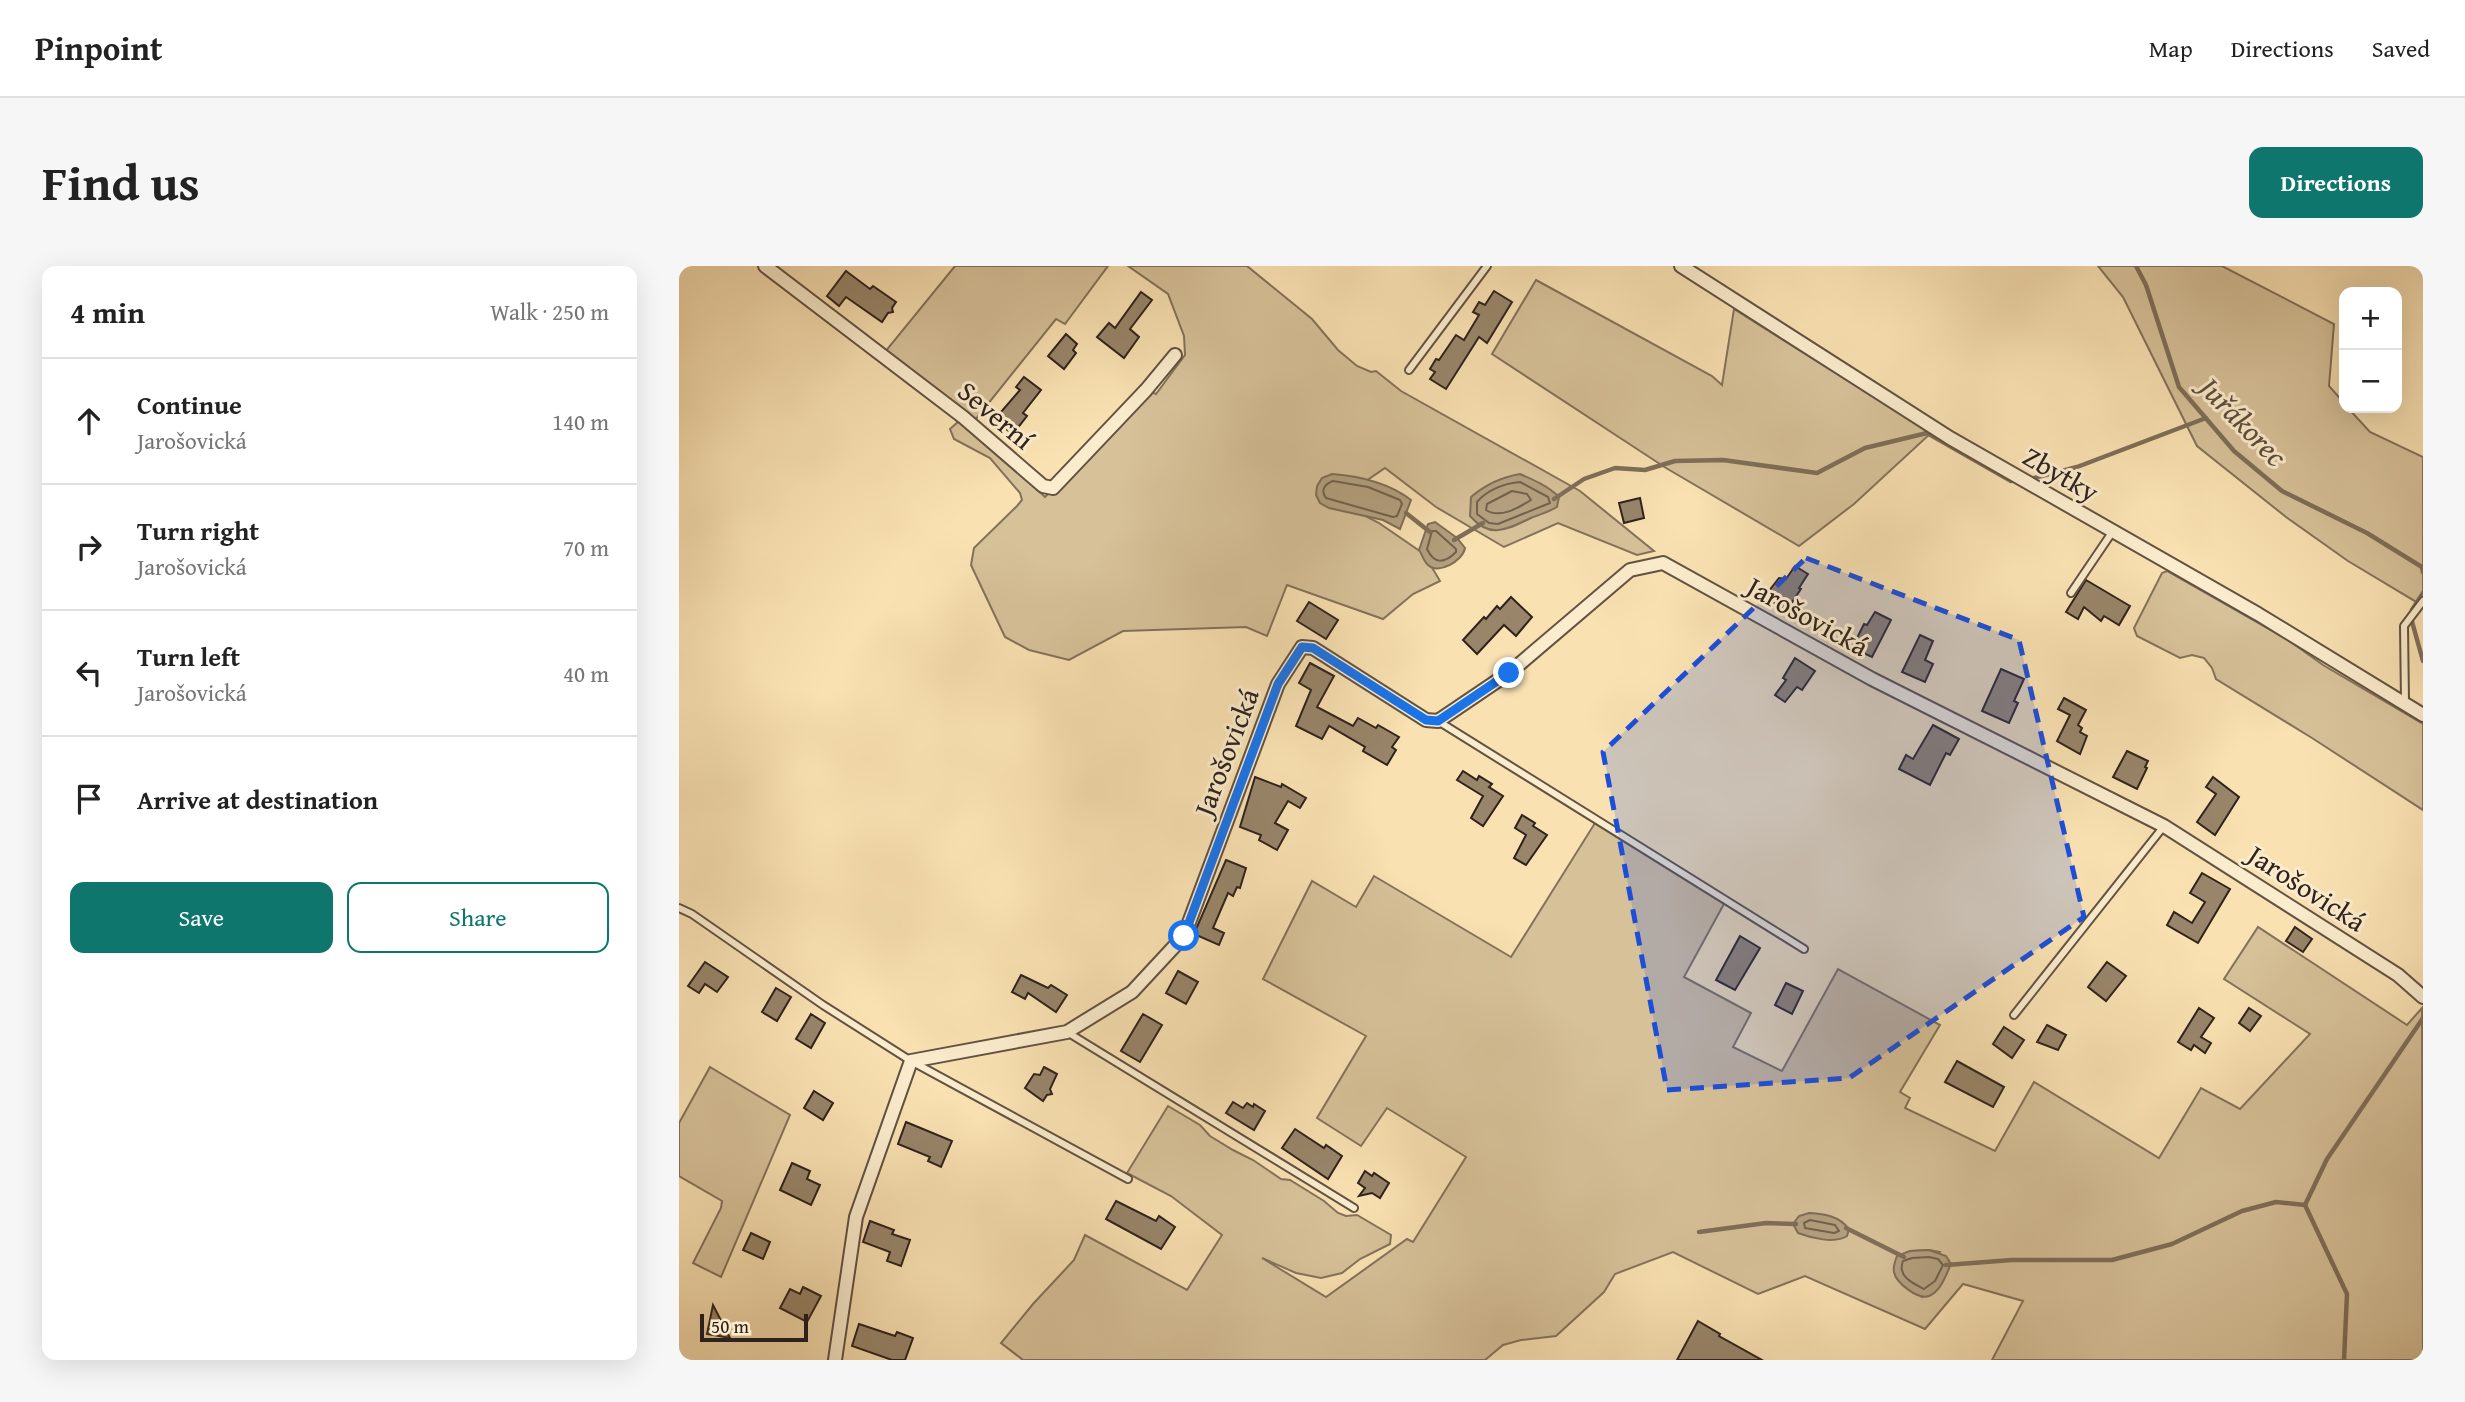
<!DOCTYPE html>
<meta charset="utf-8">
<style>
:root{--surface:#fff;--page:#f6f6f6;--text:#222;--muted:#767676;--line:#e0e0e0;--accent:#0f766e}
body{margin:0;font-family:"Gentium Book Plus",serif;background:var(--page);color:var(--text)}
.controls{position:absolute;right:21px;top:21px;display:grid;overflow:hidden;border-radius:14px;box-shadow:0 7px 28px #0002}
.controls button{width:63px;height:63px;display:grid;place-items:center;padding:0;border:0;border-bottom:2px solid var(--line);background:var(--surface);color:var(--text);font:35px sans-serif}
.scale{position:absolute;left:21px;bottom:18px;width:108px;box-sizing:border-box;padding-left:7px;border:4px solid #2f221d;border-top:0;font-size:19px;line-height:24px;white-space:nowrap;color:#2f221d;-webkit-text-stroke:5px #fbeccd;paint-order:stroke}
.stop{position:absolute;width:21px;height:21px;margin:-16px;border:5px solid #1a73e8;border-radius:50%;background:#fff}
.stop.end{background:#1a73e8;border-color:#fff;box-shadow:0 2px 7px #0008}
.list{margin:0;padding:0;list-style:none}
h2{display:flex;justify-content:space-between;align-items:center;height:91px;margin:0;padding:0 28px;font-size:30px}
h2 small{font-size:23px;font-weight:400;color:var(--muted)}
.list li{display:grid;grid-template-columns:46px 1fr auto;gap:21px;align-items:center;box-sizing:border-box;height:126px;padding:0 28px;border-top:2px solid var(--line)}
.list b{display:block;font-size:26px;white-space:nowrap}
.list p{margin:0;font-size:23px;white-space:nowrap;color:var(--muted)}
.list em{font-size:23px;font-style:normal;color:var(--muted)}
.actions{display:flex;gap:14px;padding:21px 28px}
.actions a{flex:1;padding:16px 0;border:2px solid var(--accent);border-radius:14px;text-align:center;font-size:24px;color:var(--accent)}
.actions .main{background:var(--accent);color:#fff}
.icon{flex:none;width:38px;height:38px;fill:none;stroke:currentColor;stroke-width:2;stroke-linecap:round;stroke-linejoin:round}
.map{position:relative;flex:none;width:1744px;height:1094px;overflow:hidden;border-radius:14px}
header{display:flex;align-items:center;gap:42px;box-sizing:border-box;height:98px;padding:0 35px;background:var(--surface);border-bottom:2px solid var(--line)}
header strong{font-size:33px}
nav{display:flex;gap:38px;margin-inline-start:auto;font-size:24px}
.intro{display:flex;align-items:center;justify-content:space-between;box-sizing:border-box;height:168px;padding:0 42px}
h1{margin:0;font-size:49px}
.button{padding:18px 32px;border-radius:14px;background:var(--accent);color:#fff;font-size:24px;font-weight:700}
main{display:flex;gap:42px;padding:0 42px}
aside{flex:1;background:var(--surface);border-radius:14px;box-shadow:0 7px 28px #0002}
.map>svg:first-child{display:block}
.green{fill:#d7c199;stroke:#83725b;stroke-width:2;fill-rule:evenodd}
.water{fill:#b4a07f;stroke:#7f6e58;stroke-width:2}
.lines{fill:none;stroke-linecap:round;stroke-linejoin:round}
.shore{stroke:#72614e;stroke-width:2}
.stream{stroke:#7f6e58;stroke-width:4.5}
.building{fill:#98856a;stroke:#2f221d;stroke-width:2}
.service-casing{stroke:#625242;stroke-width:10}
.minor-casing{stroke:#625242;stroke-width:16}
.service{stroke:#fbeccd;stroke-width:6}
.minor{stroke:#fbeccd;stroke-width:12}
.route{stroke:#1a73e8;stroke-width:9}
.marked{fill:#1d4ed8;fill-opacity:0.2;stroke:#1d4ed8;stroke-width:5;stroke-dasharray:14 9;stroke-linejoin:round}
.labels{text-anchor:middle;stroke-width:6;stroke-linejoin:round;paint-order:stroke}
.street-label{font-size:28px;fill:#2f221d;stroke:#fbeccd}
.water-label{font-size:30px;font-style:italic;fill:#5e4e3f;stroke:#fbeccd}
</style>
<header>
<strong>Pinpoint</strong>
<nav><a>Map</a><a>Directions</a><a>Saved</a></nav>
</header>
<div class="intro"><h1>Find us</h1><a class="button">Directions</a></div>
<main>
<aside>
<h2>4 min<small>Walk · 250 m</small></h2>
<ul class="list">
<li><svg class="icon" aria-label="ahead" viewBox="0 0 24 24"><path d="M12 20V5M6 11l6-6 6 6"/></svg><div><b>Continue</b><p>Jarošovická</p></div><em>140 m</em></li>
<li><svg class="icon" aria-label="right" viewBox="0 0 24 24"><path d="M7 20v-9h11M14 6l5 5-5 5"/></svg><div><b>Turn right</b><p>Jarošovická</p></div><em>70 m</em></li>
<li><svg class="icon" aria-label="left" viewBox="0 0 24 24"><path d="M17 20v-9H6M10 6l-5 5 5 5"/></svg><div><b>Turn left</b><p>Jarošovická</p></div><em>40 m</em></li>
<li><svg class="icon" aria-label="arrive" viewBox="0 0 24 24"><path d="M6 21V4h12l-3 4 3 4H6"/></svg><div><b>Arrive at destination</b></div></li>
</ul>
<div class="actions"><a class="main">Save</a><a>Share</a></div>
</aside>
<div class="map">
<svg width="1744" height="1094" viewBox="0 0 1744 1094">
<rect width="100%" height="100%" fill="#f9e1b2"/>
<filter id="stains"><feTurbulence type="fractalNoise" baseFrequency=".00286" numOctaves="4"/><feColorMatrix values="0 0 0 0 .2 0 0 0 0 .09 0 0 0 0 .02 0 0 0 .5 -.17"/></filter>
<radialGradient id="worn" r=".72"><stop offset=".6" stop-color="#630" stop-opacity="0"/><stop offset="1" stop-color="#630" stop-opacity=".3"/></radialGradient>
<g class="green">
<path d="M276 0H429L386 58 377 53 292 159 366 231 467 124 477 128 506 89 505 70 489 28 449 0H568L633 53 659 84 678 100 692 106 697 105 722 125 901 225 975 285 958 289 879 257 825 281 757 241 706 202 658 235 700 257 745 288 761 315 734 328 704 353 608 319 588 370 567 361 444 365 390 394 350 384 326 371 292 299 295 282 338 240 343 234 341 227 311 192 275 173 271 163 280 155 201 92Z"/>
<path d="M1419 0H1543L1655 58 1650 120 1665 137V142H1669L1691 166 1744 191V340L1669 295 1607 251 1518 180 1444 31Z"/>
<path d="M857 14 1033 110 1043 119 1055 43 1252 167 1175 238 1120 280 987 202 813 88Z"/>
<path d="M1488 305 1609 374 1644 399 1744 458V544L1633 472 1537 413 1533 402 1525 392 1513 389 1501 392 1458 370 1455 362 1483 307Z"/>
<path d="M916 557 1046 636 1005 711 1072 747 1054 781 1103 805 1159 703 1261 759 1221 826 1231 832 1226 842 1316 885 1355 816 1480 892 1522 822 1561 843 1631 768 1545 713 1579 661 1728 759 1743 742 1744 1094H1313L1344 1035 1284 1018 1246 1063 1126 1010 1079 1028 994 986 936 1008 925 1026 877 1070 842 1074 824 1079 806 1094H344L322 1077 354 1038 395 994 406 969 508 1024 543 969 492 930 448 907 489 840 521 859 531 870 554 884 574 894 602 913 611 914 645 935 659 947 667 950 678 949 712 969 711 978 681 993 663 1007 642 1012 617 1007 583 992 647 1031 728 973 734 976 787 891 708 842 682 880 638 852 687 770 584 713 633 615 677 641 695 610 832 691ZM1250 984 1261 986 1243 1031 1224 1019 1217 1011 1231 985Z"/>
<path d="M31 801 111 849 42 1011 14 997 42 942 43 935 0 910V857Z"/>
</g>
<g class="water">
<path d="M653 208C680 210 710 217 732 234L721 263 704 254 650 242 641 237 637 229 638 220 643 212Z"/>
<path d="M841 208C855 214 869 220 880 231L878 241C870 246 861 248 852 252 828 263 812 274 791 250L792 231C806 219 823 211 841 208Z"/>
<path d="M756 256 778 272 786 282C784 295 759 309 749 299 745 296 743 288 740 284L749 258Z"/>
<path d="M1130 947C1146 948 1160 950 1170 963L1168 970C1156 978 1132 972 1119 967L1114 958 1120 950Z"/>
<path d="M1250 984 1267 990 1272 998C1267 1009 1262 1025 1250 1030 1239 1034 1217 1017 1215 1006 1214 1001 1216 995 1218 990L1231 985Z"/>
</g>
<g class="lines">
<g class="shore">
<path d="M654 215 689 221 721 234 723 238 718 250 714 251 647 232C641 224 646 218 654 215Z"/>
<path d="M841 216 869 231 871 237 819 258 810 257 798 248V236C808 224 826 217 841 216Z"/>
<path d="M833 225 848 228 852 234C839 242 821 253 807 244L808 238Z"/>
<path d="M753 265H757L777 283V286C765 298 755 298 748 283Z"/>
<path d="M1131 954 1156 959 1160 965 1155 967 1126 962 1125 957Z"/>
<path d="M1250 991 1259 993 1264 999 1256 1015 1245 1023C1233 1017 1218 1010 1224 995L1233 992Z"/>
</g>
<g class="stream">
<path d="M1457 0 1467 19 1500 121 1555 185 1603 225 1688 267 1743 301 1744 306"/>
<path d="M1351 213 1398 201 1527 152"/>
<path d="M875 233 905 213 936 202 966 204 996 195 1044 194 1138 207 1186 182 1248 167 1332 215 1339 214"/>
<path d="M727 247 751 266"/>
<path d="M775 274 804 257"/>
<path d="M1733 344 1744 327"/>
<path d="M1732 352 1744 395"/>
<path d="M1626 939 1668 1028 1665 1094"/>
<path d="M1167 962 1225 991"/>
<path d="M1020 966 1087 957 1117 958"/>
<path d="M1267 999 1333 994H1433L1493 978 1563 945 1597 936 1626 939 1648 893 1744 752"/>
</g>
</g>
<g class="building">
<path d="M167 5 191 23 194 20 217 36 213 42 214 46 209 47 203 56 167 31 160 40 148 30Z"/>
<path d="M815 25 833 36 808 77 800 71 767 123 751 113 756 106 751 103 757 93 760 94 777 69 785 74 800 49 794 46 800 36 806 39Z"/>
<path d="M462 26 473 34 451 63 460 71 445 92 418 71 430 57 436 62Z"/>
<path d="M387 68 398 78 394 84 397 87 385 103 369 90Z"/>
<path d="M345 111 362 124 344 147 348 150 334 168 315 154 341 124 337 121Z"/>
<path d="M961 232 965 252 945 257 940 237Z"/>
<path d="M1116 300 1129 308 1120 322 1122 323 1107 345 1086 330 1100 312 1107 313Z"/>
<path d="M1407 314 1451 340 1440 359 1425 350 1422 355 1405 341 1399 353 1387 346Z"/>
<path d="M832 331 853 351 837 370 825 359 798 388 784 374 805 351 807 353 818 340 821 343Z"/>
<path d="M630 336 659 354 647 373 618 355Z"/>
<path d="M1196 346 1212 354 1193 391 1173 382 1185 358 1188 359Z"/>
<path d="M1241 369 1254 375 1246 394 1254 398 1246 416 1223 406Z"/>
<path d="M1116 392 1136 405 1123 424 1118 421 1106 436 1096 429 1107 414 1104 412Z"/>
<path d="M631 397 655 410 638 441 674 460 679 452 697 462 699 459 720 471 713 481 717 484 708 499 684 485 686 481 650 460 643 473 617 460 632 424 620 417Z"/>
<path d="M1322 403 1345 413 1335 435 1339 437 1330 457 1303 445Z"/>
<path d="M1385 432 1407 444 1399 459 1403 462 1401 466 1408 470 1401 488 1378 475 1391 449 1379 443Z"/>
<path d="M1254 459 1280 473 1271 489 1267 487 1251 519 1220 503 1227 489 1234 493Z"/>
<path d="M1448 485 1469 495 1466 501 1468 502 1458 523 1434 511Z"/>
<path d="M784 505 798 514 800 510 813 518 810 521 824 530 804 560 792 552 804 530 778 514Z"/>
<path d="M576 511 602 521 603 518 627 532 621 542 609 535 596 557 609 564 598 584 580 574 582 569 561 561Z"/>
<path d="M1534 511 1560 531 1536 569 1518 556 1537 528 1527 521Z"/>
<path d="M843 549 856 557 854 560 868 569 847 599 835 592 847 569 836 562Z"/>
<path d="M547 594 567 602 561 622 558 621 554 630 549 627 534 662 545 667 540 679 515 668Z"/>
<path d="M1523 607 1551 623 1519 677 1488 659 1495 646 1513 657 1526 636 1511 627Z"/>
<path d="M1616 661 1633 673 1624 686 1607 675Z"/>
<path d="M1061 670 1081 682 1056 724 1037 714Z"/>
<path d="M26 696 49 711 38 726 26 718 20 727 9 720Z"/>
<path d="M1428 696 1447 710 1427 735 1409 721Z"/>
<path d="M499 705 519 716 507 738 487 727Z"/>
<path d="M342 709 369 722 372 719 388 729 377 746 349 727 346 733 333 726Z"/>
<path d="M1107 717 1124 725 1113 748 1096 739Z"/>
<path d="M97 722 112 731 98 755 83 746Z"/>
<path d="M1520 742 1535 752 1522 771 1532 777 1526 787 1515 779 1512 784 1499 776Z"/>
<path d="M1570 742 1582 750 1571 765 1560 757Z"/>
<path d="M132 748 146 757 132 782 117 773Z"/>
<path d="M464 748 483 759 461 796 442 785Z"/>
<path d="M1368 759 1387 769 1379 784 1358 776Z"/>
<path d="M1325 761 1345 774 1333 792 1314 778Z"/>
<path d="M1278 795 1325 821 1314 841 1266 816Z"/>
<path d="M365 801 378 808 371 823 373 828 368 829 364 835 346 822 355 808 361 809Z"/>
<path d="M135 825 154 837 144 854 125 842Z"/>
<path d="M554 836 564 842 568 837 574 841 575 838 586 845 575 864 547 847Z"/>
<path d="M227 856 273 875 262 901 249 895 251 891 219 878Z"/>
<path d="M616 863 645 882 647 879 663 890 649 913 603 882Z"/>
<path d="M113 897 131 905 128 913 141 919 132 939 101 924Z"/>
<path d="M686 905 693 910 695 907 710 917 701 932 693 927 680 930 686 922 679 917Z"/>
<path d="M437 935 477 955 480 950 496 961 482 983 427 953Z"/>
<path d="M191 955 215 964 213 968 231 974 222 1000 208 995 211 986 184 976Z"/>
<path d="M72 967 91 976 84 993 64 984Z"/>
<path d="M124 1021 142 1030 128 1056 101 1042 111 1023 121 1028Z"/>
<path d="M34 1039 51 1072 28 1068Z"/>
<path d="M1019 1055 1041 1068 1040 1070 1083 1094H998Z"/>
<path d="M180 1058 216 1070 218 1066 234 1072 226 1094H213L173 1080Z"/>
</g>
<g class="lines">
<g class="service-casing">
<g id="service">
<path d="M730 104 808 0"/>
<path d="M1392 327 1434 265"/>
<path d="M1726 436 1725 360 1744 335"/>
<path d="M759 455 1125 683"/>
<path d="M0 642 13 648 144 739 232 795 449 913"/>
<path d="M1335 749 1485 560"/>
<path d="M388 766 675 942"/>
</g>
</g>
<g class="minor-casing">
<g id="minor">
<path d="M86 0 284 151 364 220 374 222 467 124 496 89"/>
<path d="M1002 0 1271 172 1579 348 1744 449"/>
<path d="M156 1094 177 951 232 795 388 766 453 726 505 670 599 418 623 381 634 382 747 454 759 455 830 407 951 304 984 297 1193 413 1485 560 1719 709 1744 731"/>
</g>
</g>
<use href="#service" class="service"/>
<use href="#minor" class="minor"/>
</g>
<g class="lines">
<path class="route" d="M505 670 599 418 623 381 634 382 747 454 759 455 830 407"/>
</g>
<path class="marked" d="M1127 292 1340 374 1405 651 1170 812 988 824 924 486Z"/>
<g class="labels">
<g class="street-label">
<text transform="translate(317 149) rotate(40)" y="10">Severní</text>
<text transform="translate(1382 208) rotate(30)" y="10">Zbytky</text>
<text transform="translate(1129 350) rotate(29)" y="10">Jarošovická</text>
<text transform="translate(547 486) rotate(-69)" y="10">Jarošovická</text>
<text transform="translate(1628 622) rotate(33)" y="10">Jarošovická</text>
</g>
<g class="water-label">
<text transform="translate(1564 156) rotate(46)" y="10">Juřákorec</text>
</g>
</g>
<rect width="100%" height="100%" filter="url(#stains)"/>
<rect width="100%" height="100%" fill="url(#worn)"/>
</svg>
<div class="controls">
<button>+</button>
<button>−</button>
</div>
<div class="scale">50 m</div>
<div class="stop" style="left:505px;top:670px"></div>
<div class="stop end" style="left:830px;top:407px"></div>
</div>
</main>
